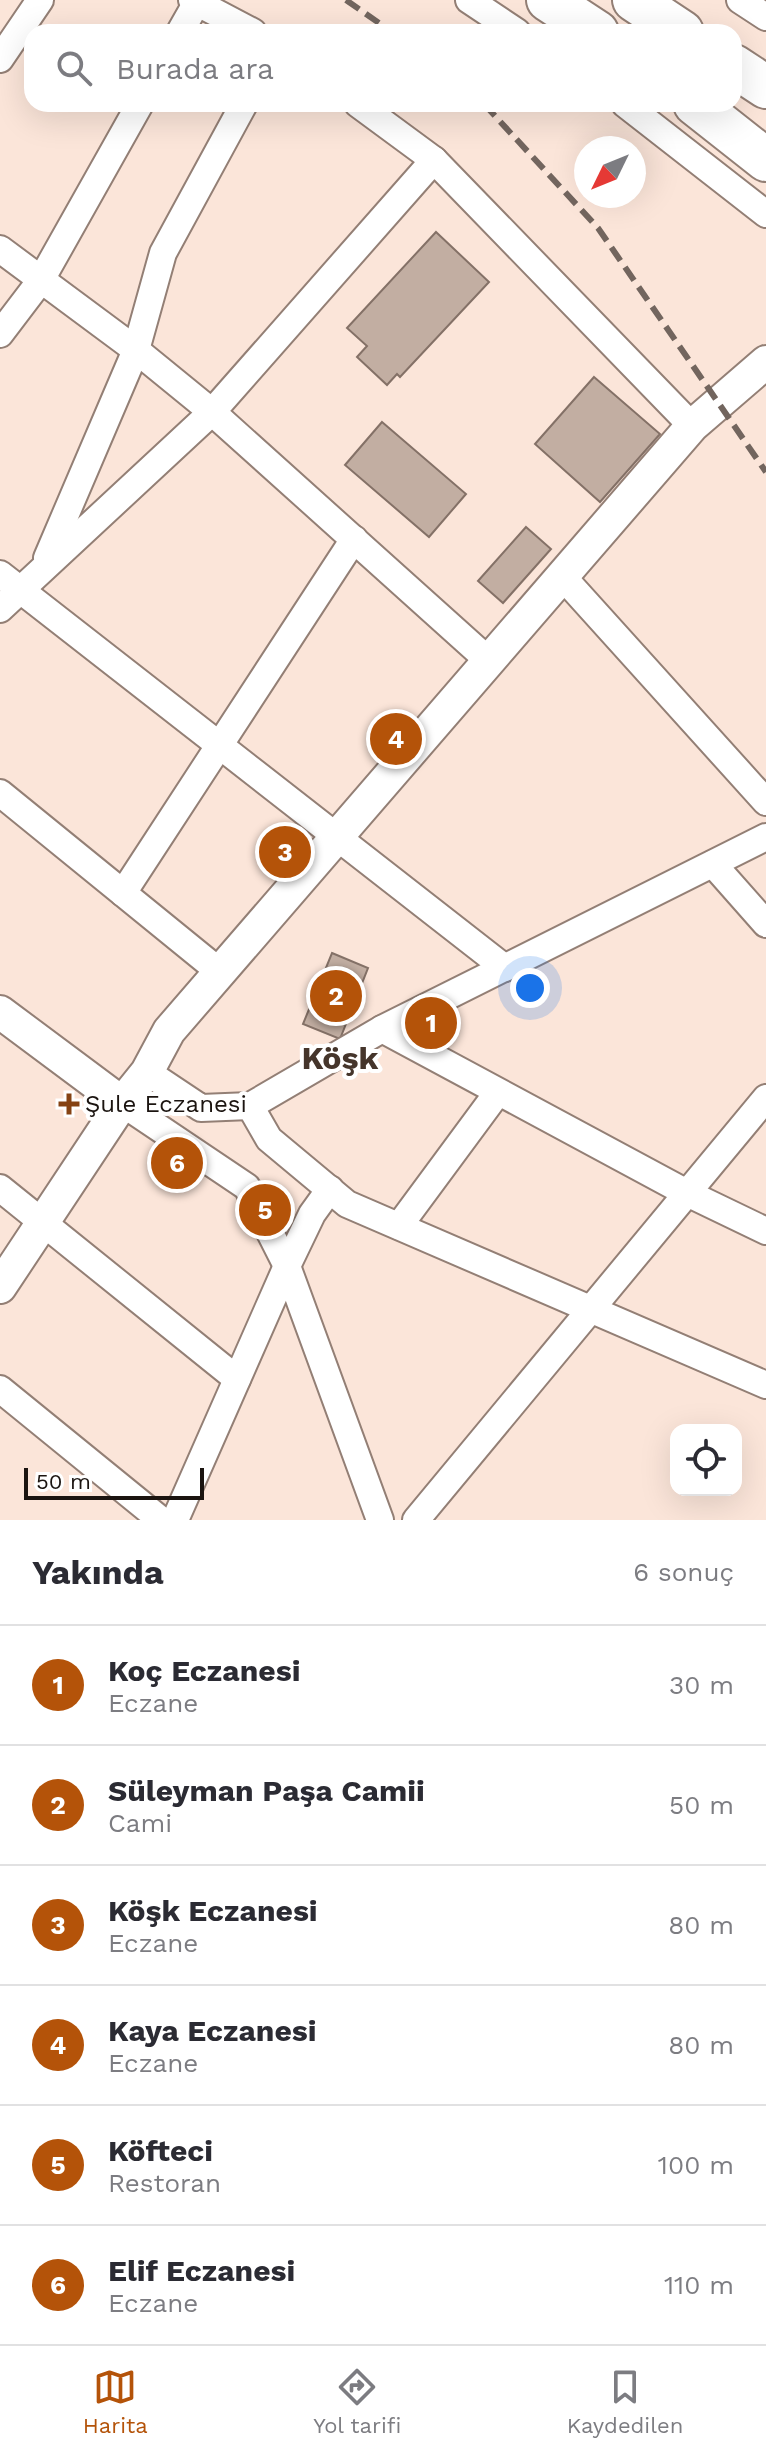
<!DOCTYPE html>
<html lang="tr">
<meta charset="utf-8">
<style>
:root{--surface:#fff;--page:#f2f2f3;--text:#2b2b33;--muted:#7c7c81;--line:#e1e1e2;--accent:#b45309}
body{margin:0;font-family:"Work Sans",sans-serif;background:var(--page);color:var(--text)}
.controls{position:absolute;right:24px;bottom:24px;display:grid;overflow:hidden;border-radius:16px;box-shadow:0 8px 32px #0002}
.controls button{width:72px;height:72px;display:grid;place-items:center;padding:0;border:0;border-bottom:2px solid var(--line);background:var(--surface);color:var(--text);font:40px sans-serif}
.compass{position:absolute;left:574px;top:136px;width:72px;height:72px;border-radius:50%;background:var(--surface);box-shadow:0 8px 32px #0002;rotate:227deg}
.scale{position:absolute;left:24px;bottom:20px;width:180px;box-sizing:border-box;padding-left:8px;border:4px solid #1b1410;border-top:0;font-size:22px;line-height:28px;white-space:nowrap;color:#1b1410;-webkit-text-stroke:6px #fff;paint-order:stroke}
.you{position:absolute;left:530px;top:988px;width:28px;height:28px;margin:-20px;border:6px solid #fff;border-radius:50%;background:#1a73e8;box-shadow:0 0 0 12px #1a73e833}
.badge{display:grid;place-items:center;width:52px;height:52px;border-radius:50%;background:var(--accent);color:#fff;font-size:26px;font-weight:700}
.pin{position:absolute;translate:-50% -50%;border:4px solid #fff;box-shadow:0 2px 8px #0006}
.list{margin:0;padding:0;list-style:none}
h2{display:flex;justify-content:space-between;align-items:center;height:104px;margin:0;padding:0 32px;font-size:34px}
h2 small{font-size:26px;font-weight:400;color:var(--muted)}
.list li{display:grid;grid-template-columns:52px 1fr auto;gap:24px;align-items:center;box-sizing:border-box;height:120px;padding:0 32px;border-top:2px solid var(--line)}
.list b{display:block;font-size:30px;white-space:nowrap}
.list p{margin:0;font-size:26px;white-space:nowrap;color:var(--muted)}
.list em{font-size:26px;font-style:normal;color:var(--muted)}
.icon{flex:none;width:44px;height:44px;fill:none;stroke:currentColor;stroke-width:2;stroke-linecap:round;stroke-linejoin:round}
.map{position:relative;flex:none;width:766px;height:1520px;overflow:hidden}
.search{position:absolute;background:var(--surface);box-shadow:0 8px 32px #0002;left:24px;right:24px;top:24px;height:88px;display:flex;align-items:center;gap:20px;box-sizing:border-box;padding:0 28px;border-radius:24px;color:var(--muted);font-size:30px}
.sheet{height:824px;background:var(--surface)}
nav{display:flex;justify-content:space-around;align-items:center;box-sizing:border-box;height:112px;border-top:2px solid var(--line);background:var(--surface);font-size:22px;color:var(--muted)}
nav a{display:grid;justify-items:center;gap:4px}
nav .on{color:var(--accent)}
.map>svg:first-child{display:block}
.building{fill:#c2aea2;stroke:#847167;stroke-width:2}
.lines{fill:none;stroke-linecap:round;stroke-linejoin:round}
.minor-casing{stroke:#937f75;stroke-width:30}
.tertiary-casing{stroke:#937f75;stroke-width:36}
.trunk-casing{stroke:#937f75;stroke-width:46}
.minor{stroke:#fff;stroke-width:26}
.tertiary{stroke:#fff;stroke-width:32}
.trunk{stroke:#fff;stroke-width:42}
.rail{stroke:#72655e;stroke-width:6;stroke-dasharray:16 8;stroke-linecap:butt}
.poi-dot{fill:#854213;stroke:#fff;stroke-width:3}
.labels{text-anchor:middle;stroke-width:8;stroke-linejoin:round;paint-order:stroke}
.poi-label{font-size:24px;fill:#1b1410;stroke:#fff;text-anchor:start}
.district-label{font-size:32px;font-weight:bold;fill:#45352b;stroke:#fff}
</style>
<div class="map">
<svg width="766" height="1520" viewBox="0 0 766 1520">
<rect width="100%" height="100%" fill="#fbe5d9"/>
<g class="building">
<path d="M436 232 489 282 400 377 397 374 387 385 357 357 367 346 347 328Z"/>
<path d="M594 377 660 434 600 502 535 444Z"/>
<path d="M382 422 466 494 429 537 345 465Z"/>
<path d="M526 527 551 549 503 603 478 581Z"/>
<path d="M332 953 368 968 340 1039 303 1024Z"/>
</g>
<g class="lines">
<g class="minor-casing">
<g id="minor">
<path d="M192 0 253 32"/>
<path d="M469 0 517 32"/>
<path d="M740 0 766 17"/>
<path d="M180 32 197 2"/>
<path d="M0 59 40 0"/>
<path d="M358 104 434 160"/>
<path d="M625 104 766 214"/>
<path d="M0 249 136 350 212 412 0 609"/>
<path d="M0 334 41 280 140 104"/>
<path d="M47 558 136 350 163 253 244 104"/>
<path d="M0 574 505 968"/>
<path d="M562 576 766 802"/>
<path d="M489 661 212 412 434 160 692 426"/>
<path d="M0 793 220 972"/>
<path d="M713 864 766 924"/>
<path d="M123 893 354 539"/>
<path d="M382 1029 685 1192 766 1231"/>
<path d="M147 1072 201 1108 250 1106 382 1029 766 837"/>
<path d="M122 1103 247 1187 287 1266 380 1520"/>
<path d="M250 1106 269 1139 347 1204 766 1385"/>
<path d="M0 1188 237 1379"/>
<path d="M399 1226 498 1092"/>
<path d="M0 1389 161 1520"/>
<path d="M175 1520 287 1266 312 1214 330 1189"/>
<path d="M416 1520 766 1098"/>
</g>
</g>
<g class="tertiary-casing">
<g id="tertiary">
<path d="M0 1012 122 1103"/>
<path d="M0 1287 122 1103 147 1072 169 1031 692 426 766 362"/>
</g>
</g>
<g class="trunk-casing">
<g id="trunk">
<path d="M548 0 597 32"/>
<path d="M634 0 682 32"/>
<path d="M734 66 766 87"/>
<path d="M695 104 766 160"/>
</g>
</g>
<use href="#minor" class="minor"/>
<use href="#tertiary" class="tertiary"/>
<use href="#trunk" class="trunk"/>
<g class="rail">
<path d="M346 0 392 32"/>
<path d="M484 104 598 228 766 472"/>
</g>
</g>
<path class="poi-dot" d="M65 1092h8v8h8v8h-8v8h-8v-8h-8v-8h8z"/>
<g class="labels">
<g class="poi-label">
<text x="85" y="1112">Şule Eczanesi</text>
</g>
<g class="district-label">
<text x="340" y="1069">Köşk</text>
</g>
</g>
</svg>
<div class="controls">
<button><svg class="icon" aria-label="locate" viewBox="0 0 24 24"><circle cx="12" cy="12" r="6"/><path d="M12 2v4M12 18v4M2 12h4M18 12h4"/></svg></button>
</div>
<svg class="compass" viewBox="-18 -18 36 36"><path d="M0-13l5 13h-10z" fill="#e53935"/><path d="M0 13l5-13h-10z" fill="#7c7c81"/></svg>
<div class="scale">50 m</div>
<div class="you"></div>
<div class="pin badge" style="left:431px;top:1023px">1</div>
<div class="pin badge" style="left:336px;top:996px">2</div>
<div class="pin badge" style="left:285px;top:852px">3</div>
<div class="pin badge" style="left:396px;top:739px">4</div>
<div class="pin badge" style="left:265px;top:1210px">5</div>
<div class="pin badge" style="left:177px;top:1163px">6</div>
<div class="search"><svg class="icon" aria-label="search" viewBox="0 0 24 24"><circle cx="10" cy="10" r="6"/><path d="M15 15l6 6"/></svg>Burada ara</div>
</div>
<section class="sheet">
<h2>Yakında<small>6 sonuç</small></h2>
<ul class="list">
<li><span class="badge">1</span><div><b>Koç Eczanesi</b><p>Eczane</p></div><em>30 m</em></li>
<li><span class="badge">2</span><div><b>Süleyman Paşa Camii</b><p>Cami</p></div><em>50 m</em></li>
<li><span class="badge">3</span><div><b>Köşk Eczanesi</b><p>Eczane</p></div><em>80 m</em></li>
<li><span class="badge">4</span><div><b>Kaya Eczanesi</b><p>Eczane</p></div><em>80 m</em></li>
<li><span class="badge">5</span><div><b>Köfteci</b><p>Restoran</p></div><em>100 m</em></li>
<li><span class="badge">6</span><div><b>Elif Eczanesi</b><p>Eczane</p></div><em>110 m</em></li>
</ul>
</section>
<nav>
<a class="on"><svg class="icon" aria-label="map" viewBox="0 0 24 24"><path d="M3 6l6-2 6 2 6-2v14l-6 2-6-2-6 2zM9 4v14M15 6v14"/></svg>Harita</a>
<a><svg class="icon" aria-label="directions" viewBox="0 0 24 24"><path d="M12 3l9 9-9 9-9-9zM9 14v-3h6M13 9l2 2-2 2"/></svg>Yol tarifi</a>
<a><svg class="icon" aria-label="saved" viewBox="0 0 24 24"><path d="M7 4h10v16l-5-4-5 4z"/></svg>Kaydedilen</a>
</nav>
